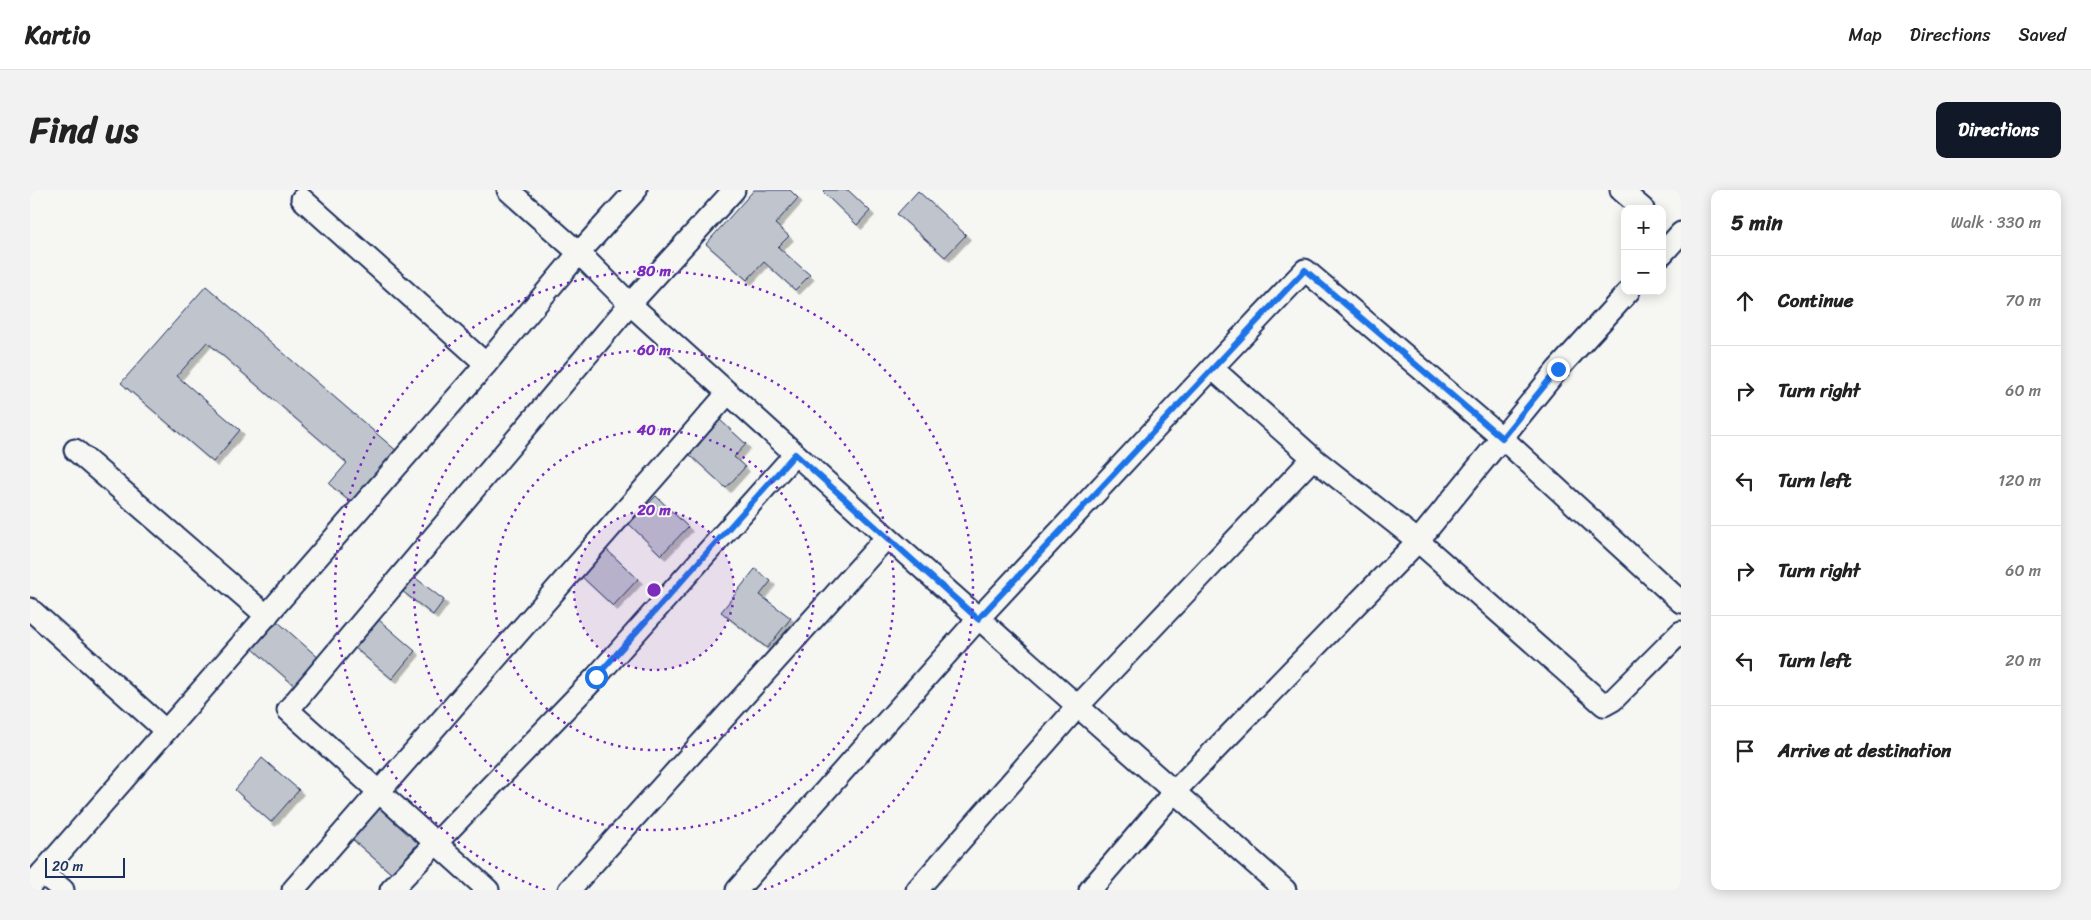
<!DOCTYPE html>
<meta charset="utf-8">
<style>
:root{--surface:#fff;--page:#f2f2f2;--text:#222;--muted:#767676;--line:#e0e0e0;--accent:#111827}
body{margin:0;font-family:Sriracha,sans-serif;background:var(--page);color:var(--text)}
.controls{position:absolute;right:15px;top:15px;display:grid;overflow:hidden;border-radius:10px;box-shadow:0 2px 12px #0003}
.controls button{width:45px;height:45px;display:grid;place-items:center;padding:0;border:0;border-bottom:1px solid var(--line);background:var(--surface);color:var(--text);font:25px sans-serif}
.scale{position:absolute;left:15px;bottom:12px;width:80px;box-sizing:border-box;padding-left:5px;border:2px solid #1b2f5e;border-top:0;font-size:14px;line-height:18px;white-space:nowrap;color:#1b2f5e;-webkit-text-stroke:4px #f6f6f2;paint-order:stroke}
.stop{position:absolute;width:15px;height:15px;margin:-11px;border:4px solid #1a73e8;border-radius:50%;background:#fff}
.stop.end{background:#1a73e8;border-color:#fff;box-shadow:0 1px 5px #0008}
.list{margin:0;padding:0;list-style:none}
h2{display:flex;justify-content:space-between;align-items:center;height:65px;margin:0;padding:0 20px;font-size:21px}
h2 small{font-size:16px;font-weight:400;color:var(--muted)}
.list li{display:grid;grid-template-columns:32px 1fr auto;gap:15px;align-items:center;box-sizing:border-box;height:90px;padding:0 20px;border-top:1px solid var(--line)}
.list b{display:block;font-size:19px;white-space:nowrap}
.list em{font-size:16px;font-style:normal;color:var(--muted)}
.icon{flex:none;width:28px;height:28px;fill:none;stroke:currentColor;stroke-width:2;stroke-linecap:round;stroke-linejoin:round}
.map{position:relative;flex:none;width:1651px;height:700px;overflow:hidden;border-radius:10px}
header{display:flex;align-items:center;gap:30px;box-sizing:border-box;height:70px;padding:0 25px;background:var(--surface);border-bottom:1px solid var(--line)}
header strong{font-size:24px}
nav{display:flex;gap:28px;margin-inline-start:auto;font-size:18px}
.intro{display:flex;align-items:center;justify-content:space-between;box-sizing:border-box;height:120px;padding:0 30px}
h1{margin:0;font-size:35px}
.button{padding:12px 22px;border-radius:10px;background:var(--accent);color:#fff;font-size:18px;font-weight:700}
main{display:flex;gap:30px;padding:0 30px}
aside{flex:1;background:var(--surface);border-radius:10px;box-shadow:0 2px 12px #0003}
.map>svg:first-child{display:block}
.building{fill:#c0c4cd;stroke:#1b2f5e;filter:url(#shadow)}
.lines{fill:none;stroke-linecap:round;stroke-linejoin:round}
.street-casing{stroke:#1b2f5e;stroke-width:25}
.street{stroke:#f6f6f2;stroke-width:21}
.route{stroke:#1a73e8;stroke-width:6}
.ring{fill:none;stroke:#7b2cbf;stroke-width:2.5;stroke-dasharray:2.5 5}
.centre{fill:#7b2cbf;stroke:#f6f6f2;stroke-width:2.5}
.ring-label{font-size:15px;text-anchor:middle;font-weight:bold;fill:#7b2cbf;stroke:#f6f6f2;stroke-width:4;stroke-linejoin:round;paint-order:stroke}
</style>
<header>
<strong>Kartio</strong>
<nav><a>Map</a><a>Directions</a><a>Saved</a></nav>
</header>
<div class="intro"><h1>Find us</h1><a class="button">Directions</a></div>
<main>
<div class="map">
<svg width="1651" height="700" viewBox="0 0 1651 700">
<defs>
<filter id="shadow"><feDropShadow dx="4.5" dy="4.5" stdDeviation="0" flood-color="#0004"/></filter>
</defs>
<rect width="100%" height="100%" fill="#f6f6f2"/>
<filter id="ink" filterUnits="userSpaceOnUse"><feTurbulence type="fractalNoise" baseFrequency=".02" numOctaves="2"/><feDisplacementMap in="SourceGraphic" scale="10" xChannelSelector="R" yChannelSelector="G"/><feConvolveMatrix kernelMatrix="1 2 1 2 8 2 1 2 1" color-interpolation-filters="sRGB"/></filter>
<g filter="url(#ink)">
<g class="building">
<path d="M724 0H760L768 8 745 34 759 46 748 57 780 85 765 100 734 72 717 90 676 54Z"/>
<path d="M795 0H818L840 21 827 35 793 2Z"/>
<path d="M888 1 936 45 915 67 867 24Z"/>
<path d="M176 96 369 263 324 315 299 294 317 273 177 152 147 186 210 240 183 272 91 193Z"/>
<path d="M690 230 716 254 704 267 715 277 696 298 660 265Z"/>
<path d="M626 306 658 337 631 365 599 334Z"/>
<path d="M576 359 608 389 583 416 551 386Z"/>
<path d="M725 379 741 391 730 405 761 428 737 458 691 422Z"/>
<path d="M383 386 414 410 403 425 372 401Z"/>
<path d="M349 430 385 461 362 489 325 458Z"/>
<path d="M247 431 291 470 266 497 223 459Z"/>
<path d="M232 568 269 600 241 632 205 600Z"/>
<path d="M354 613 393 647 362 684 322 649Z"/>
</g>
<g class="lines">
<g class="street-casing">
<g id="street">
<path d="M478 0 549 63 606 0"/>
<path d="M1591 0 1613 19"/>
<path d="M272 9 456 174"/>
<path d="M1632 64 1651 43"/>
<path d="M1182 178 1275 80 1472 248 1651 412"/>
<path d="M45 260 237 426"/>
<path d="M0 419 136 541"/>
<path d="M12 683 456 174 549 63 600 114 704 0"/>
<path d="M0 696 12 683 33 700"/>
<path d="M263 700 698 203"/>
<path d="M361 700 566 487 765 264"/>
<path d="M458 700 258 520 600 114 857 347 1255 700"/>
<path d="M539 700 857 347"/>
<path d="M707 700 948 429 1182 178 1283 268 1388 351 1574 515 1583 510 1651 442"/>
<path d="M887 700 1048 516 1283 268"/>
<path d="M1060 700 1144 602 1388 351 1528 179 1599 101"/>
</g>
</g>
<use href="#street" class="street"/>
</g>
</g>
<g class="lines" filter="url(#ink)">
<path class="route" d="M566 487 765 264 948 429 1275 80 1472 248 1528 179"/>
</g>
<circle cx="624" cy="400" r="80" fill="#7b2cbf" fill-opacity=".12"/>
<g class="ring">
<circle cx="624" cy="400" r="80"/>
<circle cx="624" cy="400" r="160"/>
<circle cx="624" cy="400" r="240"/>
<path d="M515 700A319 319 0 1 1 733 700"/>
</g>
<circle cx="624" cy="400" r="8" class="centre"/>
<g class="ring-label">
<text x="624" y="86">80 m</text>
<text x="624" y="165">60 m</text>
<text x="624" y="245">40 m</text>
<text x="624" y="325">20 m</text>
</g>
</svg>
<div class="controls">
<button>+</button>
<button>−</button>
</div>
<div class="scale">20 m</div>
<div class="stop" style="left:566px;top:487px"></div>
<div class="stop end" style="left:1528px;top:179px"></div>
</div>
<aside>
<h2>5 min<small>Walk · 330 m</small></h2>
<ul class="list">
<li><svg class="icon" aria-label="ahead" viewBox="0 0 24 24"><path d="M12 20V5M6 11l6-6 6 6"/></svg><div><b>Continue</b></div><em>70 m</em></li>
<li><svg class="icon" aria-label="right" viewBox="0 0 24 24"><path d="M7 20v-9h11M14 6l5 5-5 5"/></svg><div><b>Turn right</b></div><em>60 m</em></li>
<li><svg class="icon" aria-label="left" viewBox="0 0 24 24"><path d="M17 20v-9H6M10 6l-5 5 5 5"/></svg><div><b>Turn left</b></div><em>120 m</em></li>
<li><svg class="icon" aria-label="right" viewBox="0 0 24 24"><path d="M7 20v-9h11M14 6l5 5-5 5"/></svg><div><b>Turn right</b></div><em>60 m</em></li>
<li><svg class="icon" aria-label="left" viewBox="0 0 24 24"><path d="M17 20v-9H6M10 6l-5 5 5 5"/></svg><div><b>Turn left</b></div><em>20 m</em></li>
<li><svg class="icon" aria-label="arrive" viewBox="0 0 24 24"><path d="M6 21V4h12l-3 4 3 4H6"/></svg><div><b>Arrive at destination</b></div></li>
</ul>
</aside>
</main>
